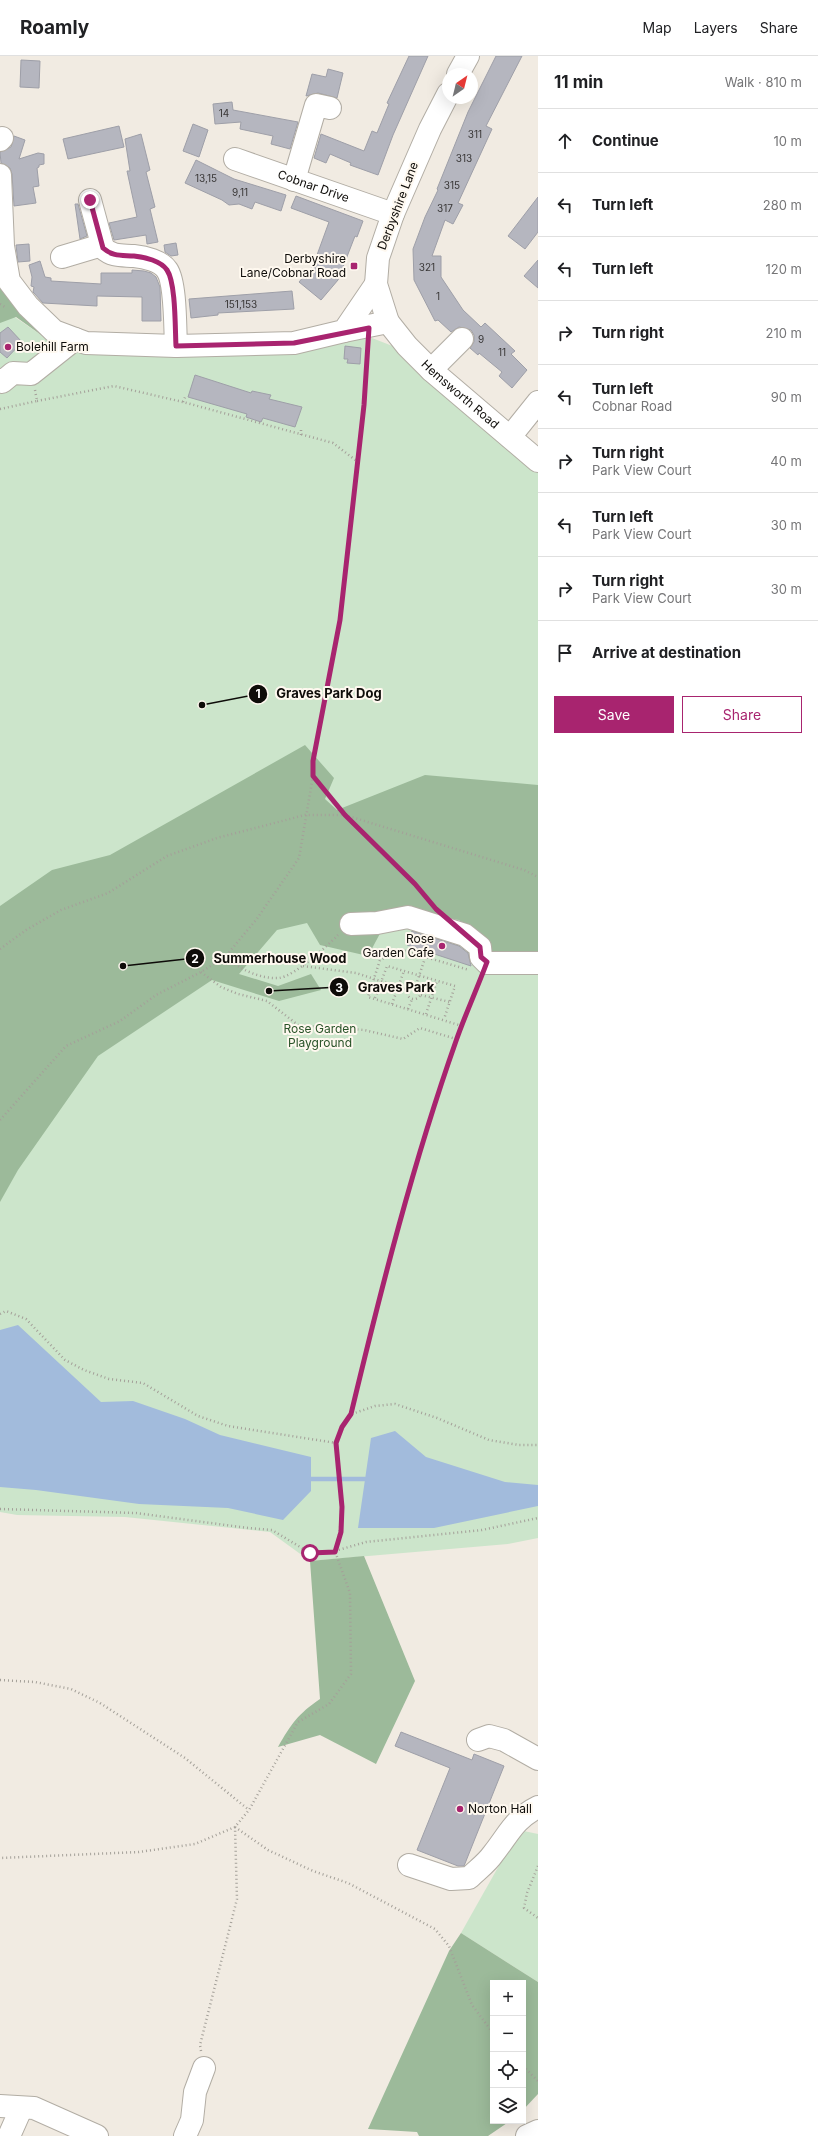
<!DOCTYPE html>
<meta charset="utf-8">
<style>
:root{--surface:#fff;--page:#f2f2f2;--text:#202124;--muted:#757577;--line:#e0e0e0;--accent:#a8246f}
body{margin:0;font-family:Inter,sans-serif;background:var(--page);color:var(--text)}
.controls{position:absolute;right:12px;bottom:12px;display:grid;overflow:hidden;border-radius:0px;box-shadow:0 4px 16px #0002}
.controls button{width:36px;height:36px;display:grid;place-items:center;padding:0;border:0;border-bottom:1px solid var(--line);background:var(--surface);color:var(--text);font:20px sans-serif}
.compass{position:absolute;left:442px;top:12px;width:36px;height:36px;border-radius:50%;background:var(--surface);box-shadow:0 4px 16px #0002;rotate:35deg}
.stop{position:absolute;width:12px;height:12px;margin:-9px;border:3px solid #a8246f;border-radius:50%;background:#fff}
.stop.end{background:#a8246f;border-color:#fff;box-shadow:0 1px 4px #0008}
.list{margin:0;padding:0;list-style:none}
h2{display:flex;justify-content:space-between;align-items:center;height:52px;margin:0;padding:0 16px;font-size:17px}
h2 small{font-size:13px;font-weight:400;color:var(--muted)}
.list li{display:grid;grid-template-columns:26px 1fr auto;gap:12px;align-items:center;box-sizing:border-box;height:64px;padding:0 16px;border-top:1px solid var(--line)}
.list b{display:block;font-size:15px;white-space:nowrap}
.list p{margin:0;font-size:13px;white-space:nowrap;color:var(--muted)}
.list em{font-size:13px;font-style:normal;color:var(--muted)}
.actions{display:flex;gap:8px;padding:12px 16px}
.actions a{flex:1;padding:9px 0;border:1px solid var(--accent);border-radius:0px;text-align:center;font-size:14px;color:var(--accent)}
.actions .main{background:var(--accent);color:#fff}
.icon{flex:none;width:22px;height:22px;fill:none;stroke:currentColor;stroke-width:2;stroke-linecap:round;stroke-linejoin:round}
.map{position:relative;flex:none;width:538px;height:2080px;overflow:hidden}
header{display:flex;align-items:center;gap:24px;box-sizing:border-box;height:56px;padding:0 20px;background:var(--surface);border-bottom:1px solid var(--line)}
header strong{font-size:19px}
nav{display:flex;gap:22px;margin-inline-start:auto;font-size:14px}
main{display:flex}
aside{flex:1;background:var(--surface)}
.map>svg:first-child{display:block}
.green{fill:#cce5cb}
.forest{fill:#9cba9a}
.water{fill:#a2bbdc}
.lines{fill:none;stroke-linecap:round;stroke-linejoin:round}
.stream{stroke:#a2bbdc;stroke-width:4.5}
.building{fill:#b5b6bf;stroke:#9e9fa8}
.minor-casing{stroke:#b2ada4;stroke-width:24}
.path{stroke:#a4a099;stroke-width:2.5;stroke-dasharray:1 3;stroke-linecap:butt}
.minor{stroke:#fff;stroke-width:22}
.route{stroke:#a8246f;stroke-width:5}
.poi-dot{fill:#a8246f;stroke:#fef8ef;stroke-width:1.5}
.labels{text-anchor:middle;stroke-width:4;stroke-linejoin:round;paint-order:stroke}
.number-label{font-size:10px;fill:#383636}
.street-label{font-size:12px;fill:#0e0c09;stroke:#fef8ef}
.poi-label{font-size:12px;fill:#0e0c09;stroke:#fef8ef;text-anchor:end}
.park-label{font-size:12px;fill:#295328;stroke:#fef8ef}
.leader{fill:none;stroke:#0e0c09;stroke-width:1.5}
.callout-dot{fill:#0e0c09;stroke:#fef8ef;stroke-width:1.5}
.mark-label{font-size:12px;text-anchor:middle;font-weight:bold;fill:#fff}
.callout-label{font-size:13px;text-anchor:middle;font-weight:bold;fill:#0e0c09;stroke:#fef8ef;stroke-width:4;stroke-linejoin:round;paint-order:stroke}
</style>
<header>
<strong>Roamly</strong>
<nav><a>Map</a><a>Layers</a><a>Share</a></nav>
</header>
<main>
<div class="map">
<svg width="538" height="2080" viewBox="0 0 538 2080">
<rect width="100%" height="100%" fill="#f1ebe2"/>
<g class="green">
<path d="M0 251 44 281 75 296 154 298 312 288 372 282 395 291 538 413V1482L508 1488 310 1505 270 1476 125 1461 17 1459 0 1456Z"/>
<path d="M519 1774 538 1778V1926L461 1877Z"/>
</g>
<g class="forest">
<path d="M0 230 39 271 44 281 16 261 0 267Z"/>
<path d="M305 689 334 722 325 743 337 754 425 719 538 729V902L489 900 483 887 459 864 392 855 368 900 320 889 307 867 277 874 239 918 278 930 311 918 321 934 279 945 212 924 98 1000 18 1114 0 1146V850L52 814 110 799Z"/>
<path d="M364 1500 415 1625 376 1708 320 1679 278 1691C291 1668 298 1658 320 1643L310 1505Z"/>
<path d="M461 1877 538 1926V2038L523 2054V1927H493V2065H510L488 2080H419L417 2076 368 2073 449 1895Z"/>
</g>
<g class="water">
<path d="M18 1269 101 1346 133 1345 185 1363 220 1379 311 1401V1435L283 1464 228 1452 139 1448 36 1434 0 1431V1274Z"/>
<path d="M395 1375 426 1401 505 1426 538 1429V1450L434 1472H358L371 1382Z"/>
</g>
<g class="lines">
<path class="stream" d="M311 1423H365"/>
</g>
<g class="building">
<path d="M409 0H428L393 79 378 119 350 109 351 107 330 98 326 107 314 102 321 78 364 95 372 75 377 77 389 48 387 47Z"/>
<path d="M496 0H522L486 70 492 73 458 147 463 149 453 168 445 164 432 200H441V221L463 254 481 271 485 267 515 295 511 298 527 314 512 332 499 320 502 316 479 297 478 299 470 292 474 286V279L471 274 459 271 451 276 438 264 435 265 414 224 413 193 425 161 438 134 437 133 468 56Z"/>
<path d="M21 4 40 5 39 32 20 31Z"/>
<path d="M328 13 343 17 337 42 318 37 306 40 312 18 326 21Z"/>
<path d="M232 46 233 54 298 66 290 93 271 88 273 80 240 73 241 66 215 68 213 48Z"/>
<path d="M193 68 208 74 199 101 183 95Z"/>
<path d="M119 70 124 91 68 103 63 83Z"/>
<path d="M141 78 150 114 146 116 155 151 150 153 158 186 147 188 146 179 114 184 109 167 137 161 127 115H130L125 83Z"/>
<path d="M14 80 25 84 19 103 38 97 44 98V108L39 109V111L37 112 39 130 33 131 36 147 14 150 12 118 10 112 1 107 0 96 11 91Z"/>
<path d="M196 104 234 123 286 139 281 155 255 146 252 153 239 148 229 149 222 144 185 127Z"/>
<path d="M296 140 363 165 357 181 355 180 338 224 321 244 299 226 313 210 329 166 291 152Z"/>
<path d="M538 141V176L525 193 508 180Z"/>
<path d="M75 148H78L87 180 80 183Z"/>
<path d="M176 187 178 199 171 200 165 196 164 189Z"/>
<path d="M29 188 30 205 18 206 16 189Z"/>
<path d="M538 204V232L524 220Z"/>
<path d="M40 205 45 221 51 222V225L101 228V217H132V214L144 215 151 217 156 221 160 231 161 265H142V241L97 240V250L43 247 33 236 34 231 31 230 32 221 29 209Z"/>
<path d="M292 235 294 253 218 257V259L191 262 189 243Z"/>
<path d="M8 271 22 286 7 302 0 296V277Z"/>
<path d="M345 290 361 292 360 308 347 307 348 303H344Z"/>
<path d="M195 319 251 337 252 335 271 339 269 343 302 351 295 371 263 362 261 366 246 361 247 358 188 341Z"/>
<path d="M412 875 459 890 468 897 471 910 407 889Z"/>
<path d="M401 1676 472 1704 474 1698 504 1710 464 1810H458L417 1794 450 1712 395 1690Z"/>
</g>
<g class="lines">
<g class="minor-casing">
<g id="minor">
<path d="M458 18 468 0"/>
<path id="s1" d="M448 38 430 73 393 158 378 202 376 228 388 266 407 290 431 314 538 405"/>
<path d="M0 84 2 82"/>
<path id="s2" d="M235 103 393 158"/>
<path d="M0 119 3 190 9 225 28 250 54 275 86 287 176 290 294 287 344 275 376 228"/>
<path d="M294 124 316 49 330 52"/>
<path d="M90 144 103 192C113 201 122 199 134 200 145 201 161 205 167 214 176 227 175 274 176 290"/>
<path d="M62 201 102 189"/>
<path d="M344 275 388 266"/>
<path d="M431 314 462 283"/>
<path d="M0 324 2 326 13 317 31 318 75 283"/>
<path d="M510 381 538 346"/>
<path d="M351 868 377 867 408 861 465 879 480 891 481 901 487 907H538"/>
<path d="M478 1684 489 1680 504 1684 538 1703"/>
<path d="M409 1809 451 1823 469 1822C477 1814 487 1807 493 1798 509 1778 514 1763 538 1751"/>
<path d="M0 2050 34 2052 97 2080"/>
<path d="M9 2080 21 2053"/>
<path d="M185 2080 192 2064 195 2036 204 2012"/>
<path d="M527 2080 538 2075"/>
</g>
</g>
<g class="path">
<path d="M0 248 5 251"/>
<path d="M37 345 114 330 183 346 333 387 358 406"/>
<path d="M183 346 186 339"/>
<path d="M0 353 37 345 35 334"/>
<path d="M301 379V371"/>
<path d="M313 720 345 759 415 828 434 850"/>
<path d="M0 893 26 874 61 854 108 837 167 800 217 782 305 759H345L524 814 538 821"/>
<path d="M225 901C240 913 259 923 279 922 295 920 327 890 338 879"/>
<path d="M303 910 356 917 408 934"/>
<path d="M201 916 221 931 238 938 267 945 298 969 364 974 403 983 420 972 456 983"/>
<circle cx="414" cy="936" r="7"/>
<path d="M416 929 427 896"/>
<path d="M421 939 450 946"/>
<path d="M375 942 387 910 455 930 444 963"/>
<path d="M392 948 404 915"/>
<path d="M408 953 412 943"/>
<path d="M426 958 437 925"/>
<path d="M462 970 368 941 380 904 402 894 469 914"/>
<path d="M0 1064 66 990 120 965 156 939 201 916 225 901 256 864 299 802 313 720V705L340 564 364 349 368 288"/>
<path d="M0 1258 6 1255 26 1263 65 1304 84 1314 109 1323 143 1327 198 1360 228 1370 336 1387 342 1371 351 1358C387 1211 424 1064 480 924"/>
<path d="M352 1358 375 1350 395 1348 437 1362 489 1384 519 1389H538"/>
<path d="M0 1453 136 1457 248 1472 272 1474 310 1497 335 1495 350 1537 351 1618 329 1648 298 1666 249 1754 235 1771 195 1788 139 1796 0 1802"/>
<path d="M335 1495 366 1486 482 1474 538 1462"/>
<path d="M335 1495C346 1459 340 1424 336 1387"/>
<path d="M0 1624 35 1626 71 1633 100 1647 185 1702 249 1754"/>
<path d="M235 1771 268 1794 313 1815 348 1827 435 1873 449 1890 472 1949 493 1977"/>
<path d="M538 1810 527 1837 524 1852 538 1862"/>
<path d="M201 1995 200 1989 237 1843 235 1771"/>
<path d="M523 2010 538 2025"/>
</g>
<use href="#minor" class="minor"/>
</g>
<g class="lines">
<path class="route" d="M90 144 103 192C113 201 122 199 134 200 145 201 161 205 167 214 176 227 175 274 176 290L294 287 369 272 364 349 340 564 313 705V720L345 759 415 828 436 853 480 891 481 901 487 906C477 933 465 959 456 985 413 1107 381 1233 351 1358L342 1371 336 1387 342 1451 341 1476 335 1496 310 1497"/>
</g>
<g class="poi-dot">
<rect x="350" y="206" width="8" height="8" rx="2"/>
<circle cx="8" cy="291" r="4"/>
<circle cx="442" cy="890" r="4"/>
<circle cx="460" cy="1753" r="4"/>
</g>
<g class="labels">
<g class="number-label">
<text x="224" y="61">14</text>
<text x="475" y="82">311</text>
<text x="464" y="106">313</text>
<text x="206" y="126">13,15</text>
<text x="452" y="133">315</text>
<text x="240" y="140">9,11</text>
<text x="445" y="156">317</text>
<text x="427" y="215">321</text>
<text x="438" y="244">1</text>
<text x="241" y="252">151,153</text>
<text x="481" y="287">9</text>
<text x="502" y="300">11</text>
</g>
<g class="street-label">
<text dy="4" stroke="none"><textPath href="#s2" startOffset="83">Cobnar Drive</textPath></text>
<text transform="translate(398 150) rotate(-69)" y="4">Derbyshire Lane</text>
<text dy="4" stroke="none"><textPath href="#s1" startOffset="347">Hemsworth Road</textPath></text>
</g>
<g class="poi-label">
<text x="346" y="207">Derbyshire<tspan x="346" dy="14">Lane/Cobnar Road</tspan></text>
<text x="16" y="295" text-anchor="start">Bolehill Farm</text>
<text x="434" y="887">Rose<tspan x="434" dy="14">Garden Cafe</tspan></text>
<text x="468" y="1757" text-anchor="start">Norton Hall</text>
</g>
<g class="park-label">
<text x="320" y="977">Rose Garden<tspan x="320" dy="14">Playground</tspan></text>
</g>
</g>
<path class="leader" d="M202 649L258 638M123 910L195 902M269 935L339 931"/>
<g class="callout-dot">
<circle cx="202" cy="649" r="4"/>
<circle cx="123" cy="910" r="4"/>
<circle cx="269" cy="935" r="4"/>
<circle cx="258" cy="638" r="10"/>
<circle cx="195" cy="902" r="10"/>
<circle cx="339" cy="931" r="10"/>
</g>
<g class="mark-label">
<text x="258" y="642">1</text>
<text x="195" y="907">2</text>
<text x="339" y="936">3</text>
</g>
<g class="callout-label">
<text x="329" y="642">Graves Park Dog</text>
<text x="280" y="907">Summerhouse Wood</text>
<text x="396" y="936">Graves Park</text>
</g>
</svg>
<div class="controls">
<button>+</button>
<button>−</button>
<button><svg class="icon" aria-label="locate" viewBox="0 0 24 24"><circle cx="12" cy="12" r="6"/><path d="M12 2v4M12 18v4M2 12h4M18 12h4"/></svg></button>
<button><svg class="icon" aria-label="layers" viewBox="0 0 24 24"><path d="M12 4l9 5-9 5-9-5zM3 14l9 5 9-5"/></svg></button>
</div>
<svg class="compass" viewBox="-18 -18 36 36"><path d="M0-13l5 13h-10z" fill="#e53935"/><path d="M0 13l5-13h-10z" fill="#757577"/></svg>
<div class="stop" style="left:310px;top:1497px"></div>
<div class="stop end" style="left:90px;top:144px"></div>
</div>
<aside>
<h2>11 min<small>Walk · 810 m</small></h2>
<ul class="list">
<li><svg class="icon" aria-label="ahead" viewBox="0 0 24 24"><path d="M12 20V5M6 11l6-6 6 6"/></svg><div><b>Continue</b></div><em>10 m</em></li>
<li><svg class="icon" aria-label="left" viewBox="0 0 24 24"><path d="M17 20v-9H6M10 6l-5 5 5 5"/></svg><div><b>Turn left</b></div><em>280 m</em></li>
<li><svg class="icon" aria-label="left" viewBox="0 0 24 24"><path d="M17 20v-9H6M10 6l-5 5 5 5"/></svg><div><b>Turn left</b></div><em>120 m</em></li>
<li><svg class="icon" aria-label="right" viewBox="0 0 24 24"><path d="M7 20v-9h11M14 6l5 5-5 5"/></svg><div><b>Turn right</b></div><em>210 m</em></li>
<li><svg class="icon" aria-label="left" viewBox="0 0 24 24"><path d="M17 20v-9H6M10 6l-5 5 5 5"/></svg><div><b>Turn left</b><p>Cobnar Road</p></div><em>90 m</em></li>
<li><svg class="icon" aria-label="right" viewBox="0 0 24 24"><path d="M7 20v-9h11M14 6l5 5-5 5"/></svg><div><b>Turn right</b><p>Park View Court</p></div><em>40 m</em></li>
<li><svg class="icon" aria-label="left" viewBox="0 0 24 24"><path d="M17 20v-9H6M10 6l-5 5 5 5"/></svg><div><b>Turn left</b><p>Park View Court</p></div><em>30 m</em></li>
<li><svg class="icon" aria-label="right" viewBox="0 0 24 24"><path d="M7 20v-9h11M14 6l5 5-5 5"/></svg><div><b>Turn right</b><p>Park View Court</p></div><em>30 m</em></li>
<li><svg class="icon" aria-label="arrive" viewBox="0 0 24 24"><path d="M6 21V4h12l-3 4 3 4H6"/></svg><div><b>Arrive at destination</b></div></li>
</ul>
<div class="actions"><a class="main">Save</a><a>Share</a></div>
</aside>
</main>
